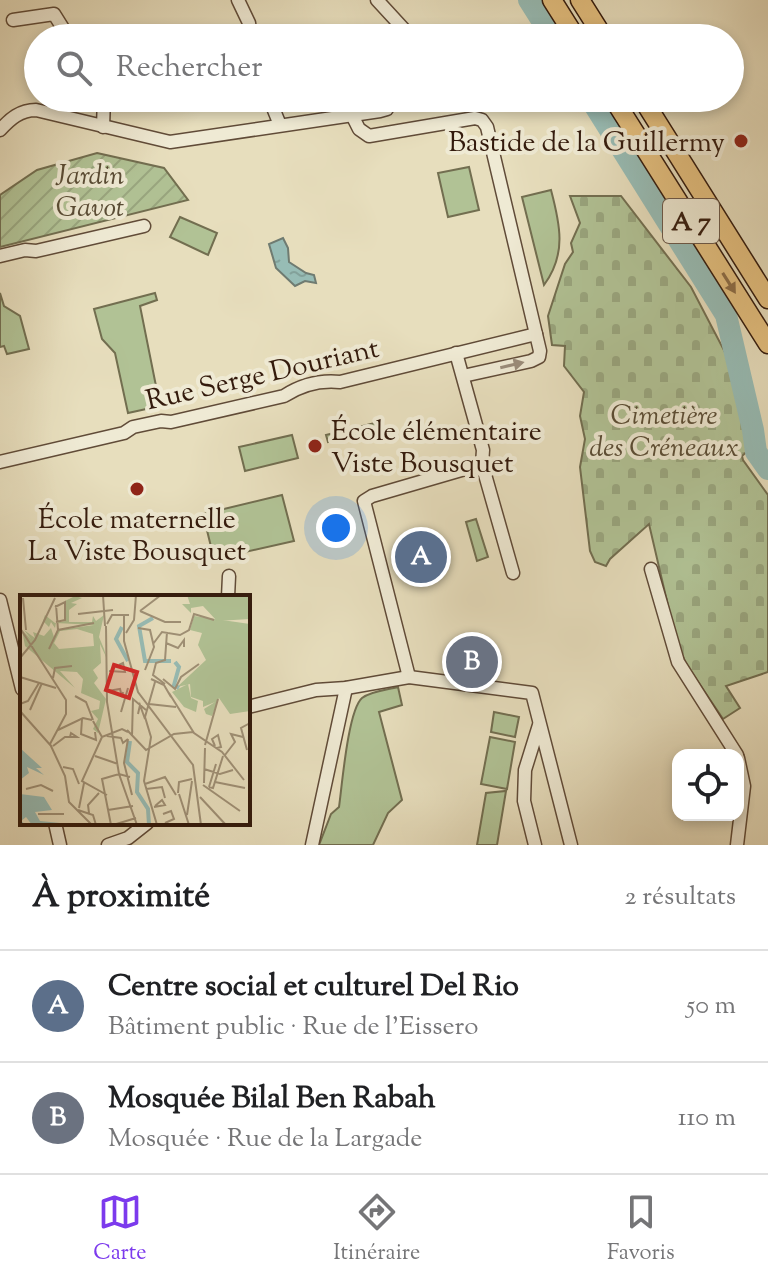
<!DOCTYPE html>
<html lang="fr">
<meta charset="utf-8">
<style>
:root{--surface:#fff;--page:#f6f6f6;--text:#202124;--muted:#757577;--line:#e0e0e0;--accent:#7c3aed}
body{margin:0;font-family:"Sorts Mill Goudy",serif;background:var(--page);color:var(--text)}
.controls{position:absolute;right:24px;bottom:24px;display:grid;overflow:hidden;border-radius:16px;box-shadow:0 4px 12px #0003}
.controls button{width:72px;height:72px;display:grid;place-items:center;padding:0;border:0;border-bottom:2px solid var(--line);background:var(--surface);color:var(--text);font:40px sans-serif}
.you{position:absolute;left:336px;top:528px;width:28px;height:28px;margin:-20px;border:6px solid #fff;border-radius:50%;background:#1a73e8;box-shadow:0 0 0 12px #1a73e833}
.badge{display:grid;place-items:center;width:52px;height:52px;border-radius:50%;background:var(--accent);color:#fff;font-size:26px;font-weight:700}
.pin{position:absolute;translate:-50% -50%;border:4px solid #fff;box-shadow:0 2px 8px #0006}
.list{margin:0;padding:0;list-style:none}
h2{display:flex;justify-content:space-between;align-items:center;height:104px;margin:0;padding:0 32px;font-size:34px}
h2 small{font-size:26px;font-weight:400;color:var(--muted)}
.list li{display:grid;grid-template-columns:52px 1fr auto;gap:24px;align-items:center;box-sizing:border-box;height:112px;padding:0 32px;border-top:2px solid var(--line)}
.list b{display:block;font-size:30px;white-space:nowrap}
.list p{margin:0;font-size:26px;white-space:nowrap;color:var(--muted)}
.list em{font-size:26px;font-style:normal;color:var(--muted)}
.icon{flex:none;width:44px;height:44px;fill:none;stroke:currentColor;stroke-width:2;stroke-linecap:round;stroke-linejoin:round}
.map{position:relative;flex:none;width:768px;height:845px;overflow:hidden}
.search{position:absolute;background:var(--surface);box-shadow:0 4px 12px #0003;left:24px;right:24px;top:24px;height:88px;display:flex;align-items:center;gap:20px;box-sizing:border-box;padding:0 28px;border-radius:44px;color:var(--muted);font-size:30px}
.sheet{height:328px;background:var(--surface)}
nav{display:flex;justify-content:space-around;align-items:center;box-sizing:border-box;height:112px;border-top:2px solid var(--line);background:var(--surface);font-size:22px;color:var(--muted)}
nav a{display:grid;justify-items:center;gap:4px}
nav .on{color:var(--accent)}
.map>svg:first-child{display:block}
.green{fill:#b1c295;stroke:#726e50;stroke-width:2}
.cemetery{fill:url(#cemetery-stones);stroke:#726e50;stroke-width:2}
.garden{fill:url(#garden-furrows);stroke:#726e50;stroke-width:2}
.water{fill:url(#water-ripples);stroke:#6f7b71;stroke-width:2}
.lines{fill:none;stroke-linecap:round;stroke-linejoin:round}
.river{stroke:#97bcb5;stroke-width:22}
.minor-casing{stroke:#604b38;stroke-width:15}
.highway-casing{stroke:#331a0c;stroke-width:21}
.minor{stroke:#efead4;stroke-width:12}
.highway{stroke:#e4bf7e;stroke-width:18}
.oneway{fill:#8c6c45}
.oneway2{fill:#9a8c7a}
.poi-dot{fill:#8f2418;stroke:#efead4;stroke-width:3}
.labels{text-anchor:middle;stroke-width:8;stroke-linejoin:round;paint-order:stroke}
.shield{fill:#efead4;stroke:#6b5848;stroke-width:2}
.shield-label{font-size:26px;font-weight:bold;fill:#331a0c}
.poi-label{font-size:28px;fill:#331a0c;stroke:#efead4;text-anchor:end}
.park-label{font-size:28px;font-style:italic;fill:#594c35;stroke:#efead4}
.street-label{font-size:28px;fill:#331a0c;stroke:#efead4}
.inset-river{fill:none;stroke:#97bcb5;stroke-width:4}
.inset-road{fill:none;stroke:#9f9076;stroke-width:2}
.view{fill:#d62828;fill-opacity:0.15;stroke:#d62828;stroke-width:4}
.inset-edge{fill:none;stroke:#331a0c;stroke-width:4}
</style>
<div class="map">
<svg width="768" height="845" viewBox="0 0 768 845">
<defs>
<pattern id="cemetery-stones" width="16" height="16" patternUnits="userSpaceOnUse" patternTransform="scale(2)"><rect width="16" height="16" fill="#b1c295"/><path d="M2 7V4a2 2 0 0 1 4 0v3zM10 15v-3a2 2 0 0 1 4 0v3z" fill="#99a67f"/></pattern>
<pattern id="garden-furrows" width="10" height="10" patternUnits="userSpaceOnUse" patternTransform="scale(2)"><rect width="10" height="10" fill="#b1c295"/><path d="M-1 1l2-2M0 10L10 0M9 11l2-2" fill="none" stroke="#99a67f"/></pattern>
<pattern id="water-ripples" width="26" height="14" patternUnits="userSpaceOnUse" patternTransform="scale(2)"><rect width="26" height="14" fill="#97bcb5"/><path d="M2 4q2-2 4 0t4 0M15 11q2-2 4 0t4 0" fill="none" stroke="#83a19a"/></pattern>
</defs>
<rect width="100%" height="100%" fill="#e7debd"/>
<filter id="stains"><feTurbulence type="fractalNoise" baseFrequency=".0025" numOctaves="4"/><feColorMatrix values="0 0 0 0 .2 0 0 0 0 .09 0 0 0 0 .02 0 0 0 .5 -.17"/></filter>
<radialGradient id="worn" r=".72"><stop offset=".6" stop-color="#630" stop-opacity="0"/><stop offset="1" stop-color="#630" stop-opacity=".3"/></radialGradient>
<g class="green">
<path d="M469 167 479 210 448 217 438 173Z"/>
<path d="M551 190C560 224 567 254 544 285L522 197Z"/>
<path d="M180 217 217 233 208 255 170 237Z"/>
<path d="M0 293 4 306 20 316 29 349 7 354 4 346 0 347Z"/>
<path d="M155 293 157 300 140 306 160 406 128 413 115 353 102 339 94 309Z"/>
<path d="M379 422 381 429 328 442 326 435Z"/>
<path d="M292 435 298 458 245 471 239 447Z"/>
<path d="M282 495 294 541 214 559 203 514Z"/>
<path d="M476 519 488 557 477 561 466 522Z"/>
<path d="M398 687 402 705 379 712 402 800 388 813 373 845H319L331 814 339 807C342 786 348 710 362 698 371 691 387 690 398 687Z"/>
<path d="M494 712 519 717 515 737 491 732Z"/>
<path d="M490 737 515 742 507 789 481 784Z"/>
<path d="M506 791 497 845H477L486 793Z"/>
</g>
<path class="cemetery" d="M570 196H621L691 287 727 356 750 449 742 456 743 460 768 495V672L726 686 740 708 723 719 686 664 676 640 649 524 610 559 606 566 595 562 590 551 580 467 585 439 580 416 584 392 564 366 565 346 552 345 548 316 565 264 573 252 571 243 580 223Z"/>
<path class="garden" d="M97 153 164 168 188 200 0 247V195L37 170Z"/>
<path class="water" d="M283 238 288 248 289 262 306 273 314 275 316 283 305 281 295 286 276 268 269 244Z"/>
<g class="lines">
<g class="river">
<path d="M529 0 553 38"/>
<path d="M590 98 726 315 753 430 756 452 768 469"/>
</g>
<g class="minor-casing">
<g id="minor">
<path d="M238 0 249 23 251 38"/>
<path d="M377 0 412 38"/>
<path d="M13 20 54 14 69 38"/>
<path d="M269 98 280 125"/>
<path d="M352 115 359 129 369 136 475 118 482 120 487 127 540 351 539 357 531 361 463 376"/>
<path d="M103 127 104 98"/>
<path d="M0 130C10 119 20 110 36 110L170 142 380 111 387 109 392 98"/>
<path d="M0 256 25 250 36 251 144 226"/>
<path d="M0 462 124 433 133 427 161 421 171 422 284 396C301 385 321 380 340 382L536 334"/>
<path d="M482 464 513 573"/>
<path d="M651 569 678 662 737 755"/>
<path d="M228 597 229 576"/>
<path d="M0 600 22 689"/>
<path d="M409 677 364 501 372 496 482 464 483 450 456 353"/>
<path d="M248 707 316 690 346 688 409 677 532 693 571 845"/>
<path d="M55 823 60 845"/>
<path d="M108 845 128 838 147 823"/>
<path d="M312 845 346 688"/>
<path d="M535 845 524 801 525 770 539 725"/>
<path d="M737 845 744 786 738 758"/>
</g>
</g>
<g class="highway-casing">
<g id="highway">
<path d="M552 0 576 38"/>
<path d="M580 0 604 38"/>
<path d="M613 98 768 344"/>
<path d="M642 98 768 299"/>
</g>
</g>
<use href="#minor" class="minor"/>
<use href="#highway" class="highway"/>
</g>
<defs><path id="oneway-solid" d="M-6-.8H1V-3.2L6.5 0L1 3.2V.8H-6Z" transform="scale(2)"/></defs>
<use class="oneway" href="#oneway-solid" transform="translate(729 283) rotate(58)"/>
<use class="oneway2" href="#oneway-solid" transform="translate(512 365) rotate(-13)"/>
<g class="poi-dot">
<circle cx="741" cy="141" r="8"/>
<circle cx="315" cy="446" r="8"/>
<circle cx="137" cy="489" r="8"/>
</g>
<g class="labels">
<rect class="shield" x="663" y="199" width="56" height="44" rx="6"/>
<g class="shield-label">
<text x="691" y="230">A 7</text>
</g>
<g class="poi-label">
<text x="725" y="151">Bastide de la Guillermy</text>
<text x="331" y="440" text-anchor="start">École élémentaire<tspan x="331" dy="32">Viste Bousquet</tspan></text>
<text x="137" y="528" text-anchor="middle">École maternelle<tspan x="137" dy="32">La Viste Bousquet</tspan></text>
</g>
<g class="park-label">
<text x="90" y="184">Jardin<tspan x="90" dy="32">Gavot</tspan></text>
<text x="664" y="424">Cimetière<tspan x="664" dy="32">des Créneaux</tspan></text>
</g>
<g class="street-label">
<text transform="translate(262 373) rotate(-13)" y="10">Rue Serge Douriant</text>
</g>
</g>
<g transform="translate(20 595)">
<rect width="230" height="230" fill="#e7debd"/>
<path d="M55 1 62 3 51 8 57 9 49 15V27H72L73 21 76 26 84 20 79 42 84 54 87 64 80 49 81 68 73 75 78 83 74 88 86 104 78 138 73 134 78 124 71 116 79 114 80 106 61 98 63 84 57 77 40 76 55 93 5 51 2 35 11 44 4 35 15 43 13 37 24 41 31 33 34 42 38 35 74 30 36 28 35 33 31 27 29 32 23 26 25 20 35 28 45 26V6ZM57 34 73 39 74 51 39 54 34 48 40 36ZM174 21 230 29V116L210 119 199 103 192 121 186 119 184 114 195 107 183 112V106L171 102 170 89 157 92 186 65 178 50 182 38 170 35Z" fill="#b1c295" fill-rule="evenodd"/>
<path d="M167 0H230V24L197 26 183 11 171 13V18L162 9H170Z" fill="#b1c295"/>
<path d="M168 89 171 103 178 106 176 117 164 112 152 97Z" fill="#b1c295"/>
<path d="M0 153 22 173H16L24 180 7 172 9 178 0 185ZM0 199 24 202 32 215 15 217 20 226 60 230H12L6 222 1 226 6 230H0Z" fill="#97bcb5"/>
<path class="inset-river" d="M133 23 119 31 125 66H151M102 32 96 44 108 66M155 67 159 72 154 90 159 93M110 146 107 167 118 178 117 197 128 214 129 230"/>
<path class="inset-road" d="M83 0 85 31M3 3 6 35M36 10 38 35M35 12 45 7V25L36 27M120 16 145 27H161M120 16 141 0M58 19 93 15M104 20V46L118 97 173 170 181 230M87 29 92 20H109M86 31 87 107 99 179 117 230M0 33 46 105V119L30 149 45 181 49 207 72 230M118 33 130 35 134 52 125 75M106 38 114 25 116 0M146 48 158 53 164 45V52M133 49 142 37 160 40 169 35 174 19 194 25M29 54 38 35 74 28M0 63 15 45 35 3M89 76 105 77 103 68 99 70M0 82 36 93M33 83 35 73 52 71M131 84 144 90 151 102M143 84 155 94 161 82 179 69M135 87 125 122 131 142 124 186 137 230M145 89 133 80 136 68 145 65 147 37M88 96 100 94 102 102 103 97M149 98 174 138 202 157 224 185M55 101 66 107 73 125M0 109 8 106 19 88M129 109 156 112M10 115 22 88M0 116 32 152M101 117 108 93M118 119 120 110 125 124M62 124 61 139 76 145 75 137M73 126 82 142 102 134 108 137M38 135 63 123 72 125M107 135 126 155 154 139 173 137M87 141 101 143 103 148 108 144M112 141 113 104 126 115M82 142 62 186 87 200M108 144 104 168 112 200M185 150 198 104M33 151 45 142H57L51 138 50 142M195 151 192 144 198 140 201 152 197 153M227 155 221 133 230 128M205 160 215 147 211 139 223 142M75 161 98 169M43 172 53 174 59 189M184 174 200 179 213 175M195 187 225 193M184 188 185 153M125 189 145 182 156 200M183 190 220 216M189 192 193 193 203 161M189 192 196 169M6 194 21 190 33 196M126 194 142 192 145 203M158 198 159 187 172 184M159 199 169 230M180 202 206 230M134 212 145 210 142 205 135 211M59 213 64 188M58 215 73 220 76 230M88 215 113 211M69 218 68 210 79 198M34 219H18H44M143 219 151 216 154 224 145 228M167 220 172 186M91 230 82 184 99 179 110 182M93 230 116 223"/>
<path class="view" d="M94 70 117 77 109 103 86 95Z"/>
<rect width="230" height="230" class="inset-edge"/>
</g>
<rect width="100%" height="100%" filter="url(#stains)"/>
<rect width="100%" height="100%" fill="url(#worn)"/>
</svg>
<div class="controls">
<button><svg class="icon" aria-label="locate" viewBox="0 0 24 24"><circle cx="12" cy="12" r="6"/><path d="M12 2v4M12 18v4M2 12h4M18 12h4"/></svg></button>
</div>
<div class="you"></div>
<div class="pin badge" style="left:421px;top:557px;background:#5c6f8a">A</div>
<div class="pin badge" style="left:472px;top:662px;background:#6b7280">B</div>
<div class="search"><svg class="icon" aria-label="search" viewBox="0 0 24 24"><circle cx="10" cy="10" r="6"/><path d="M15 15l6 6"/></svg>Rechercher</div>
</div>
<section class="sheet">
<h2>À proximité<small>2 résultats</small></h2>
<ul class="list">
<li><span class="badge" style="background:#5c6f8a">A</span><div><b>Centre social et culturel Del Rio</b><p>Bâtiment public · Rue de l'Eissero</p></div><em>50 m</em></li>
<li><span class="badge" style="background:#6b7280">B</span><div><b>Mosquée Bilal Ben Rabah</b><p>Mosquée · Rue de la Largade</p></div><em>110 m</em></li>
</ul>
</section>
<nav>
<a class="on"><svg class="icon" aria-label="map" viewBox="0 0 24 24"><path d="M3 6l6-2 6 2 6-2v14l-6 2-6-2-6 2zM9 4v14M15 6v14"/></svg>Carte</a>
<a><svg class="icon" aria-label="directions" viewBox="0 0 24 24"><path d="M12 3l9 9-9 9-9-9zM9 14v-3h6M13 9l2 2-2 2"/></svg>Itinéraire</a>
<a><svg class="icon" aria-label="saved" viewBox="0 0 24 24"><path d="M7 4h10v16l-5-4-5 4z"/></svg>Favoris</a>
</nav>
